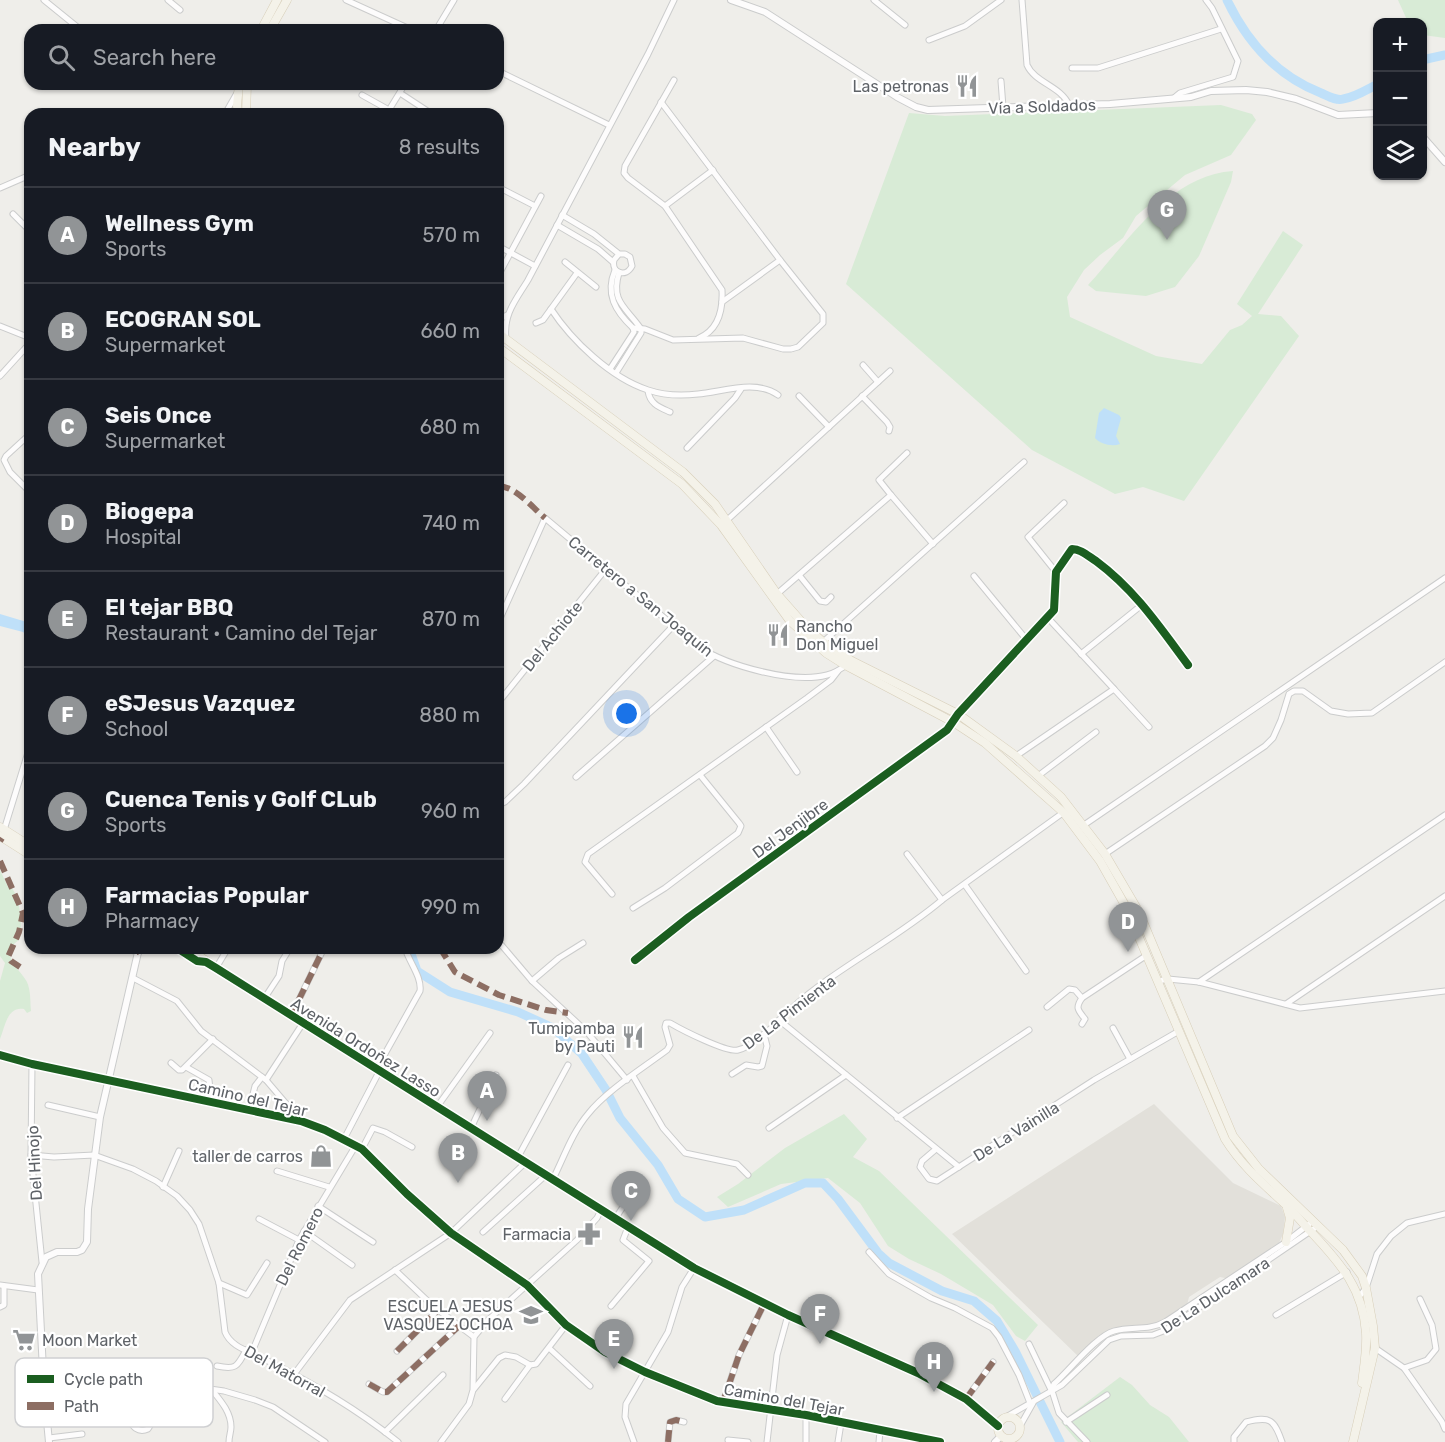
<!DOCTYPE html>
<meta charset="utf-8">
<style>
:root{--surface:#171b24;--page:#242831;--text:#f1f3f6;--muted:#9ea1a6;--line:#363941;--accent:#919496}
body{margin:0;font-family:Rubik,sans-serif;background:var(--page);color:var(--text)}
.controls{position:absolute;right:18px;top:18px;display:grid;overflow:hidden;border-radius:12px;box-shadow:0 2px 4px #0004}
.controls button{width:54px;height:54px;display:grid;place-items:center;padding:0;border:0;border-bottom:2px solid var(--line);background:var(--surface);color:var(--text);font:30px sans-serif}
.you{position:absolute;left:627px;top:714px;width:21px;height:21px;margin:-15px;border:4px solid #fff;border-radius:50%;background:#1a73e8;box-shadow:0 0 0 9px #1a73e833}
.badge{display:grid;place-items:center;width:39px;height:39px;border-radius:50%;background:var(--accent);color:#fff;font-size:20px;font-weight:700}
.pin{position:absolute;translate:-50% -50px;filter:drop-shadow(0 2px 3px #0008)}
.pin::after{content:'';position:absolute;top:32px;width:21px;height:18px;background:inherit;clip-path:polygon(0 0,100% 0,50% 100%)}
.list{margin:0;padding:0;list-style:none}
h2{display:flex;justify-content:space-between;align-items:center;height:78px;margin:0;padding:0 24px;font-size:26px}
h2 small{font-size:20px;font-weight:400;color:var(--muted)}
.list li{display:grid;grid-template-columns:39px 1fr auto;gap:18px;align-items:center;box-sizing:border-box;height:96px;padding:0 24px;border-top:2px solid var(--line)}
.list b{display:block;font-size:22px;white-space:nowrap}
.list p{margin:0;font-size:20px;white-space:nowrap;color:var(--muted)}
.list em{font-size:20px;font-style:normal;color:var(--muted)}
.icon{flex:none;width:33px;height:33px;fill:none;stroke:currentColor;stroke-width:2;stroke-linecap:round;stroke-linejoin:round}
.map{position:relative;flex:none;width:1445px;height:1442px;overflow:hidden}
.search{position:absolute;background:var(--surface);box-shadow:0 2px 4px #0004;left:24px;top:24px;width:480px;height:66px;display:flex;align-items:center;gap:15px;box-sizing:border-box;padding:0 21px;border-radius:18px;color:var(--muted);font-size:22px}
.panel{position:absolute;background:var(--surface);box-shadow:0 2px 4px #0004;left:24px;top:108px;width:480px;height:846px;border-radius:18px}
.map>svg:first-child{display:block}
.education{fill:#e2e0da}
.green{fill:#d8ebd6}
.water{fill:#bfe0f9}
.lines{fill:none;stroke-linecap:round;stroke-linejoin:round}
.river{stroke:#bfe0f9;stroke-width:9}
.minor-casing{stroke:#cbcccc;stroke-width:7}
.tertiary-casing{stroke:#cbcccc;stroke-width:8}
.primary-casing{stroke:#d7ceb8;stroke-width:9}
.minor{stroke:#fdfcfc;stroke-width:5}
.tertiary{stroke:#fdfcfc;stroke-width:6}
.primary{stroke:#f4f2e9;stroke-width:8}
.quiet{stroke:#8d6e63;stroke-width:6;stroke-dasharray:12 6;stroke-linecap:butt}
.cycleway-casing{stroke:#fff;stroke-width:11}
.cycleway{stroke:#1b5e20;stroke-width:8}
.labels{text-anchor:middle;stroke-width:4.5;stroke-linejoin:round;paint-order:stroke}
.poi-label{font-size:16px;fill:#5f6368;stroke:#fff;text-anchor:end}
.street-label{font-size:16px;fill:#5f6368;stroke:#fff}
.key{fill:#fff;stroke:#cfd0d2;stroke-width:1.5}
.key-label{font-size:16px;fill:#5f6368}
</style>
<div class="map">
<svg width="1445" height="1442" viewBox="0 0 1445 1442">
<rect width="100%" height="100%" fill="#efeeea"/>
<path class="education" d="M1154 1104 1233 1183 1281 1206 1285 1217 1283 1234 1279 1243 1230 1279 1220 1277 1189 1297 1187 1305 1161 1322 1151 1326 1118 1327 1099 1337 1079 1357 952 1234Z"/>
<g class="green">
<path d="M1398 0H1445V38L1423 35 1422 22H1408Z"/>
<path d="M1221 105 1252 114 1256 120 1231 155 1185 175 1136 216 1123 238 1100 255 1084 270 1067 297 1070 317 1156 356 1202 364 1230 330 1242 325 1252 316 1237 304 1283 231 1303 245 1258 314 1281 316 1299 336 1184 501 1143 487 1115 494 1032 450 846 284 909 113 945 116Z"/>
<path d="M1233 171 1231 182 1199 256 1175 287 1146 296 1096 291 1088 285C1128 242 1169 175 1233 171Z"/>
<path d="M0 870 8 887 10 886C21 897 22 924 20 939L9 948C10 966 19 968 27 982 31 991 30 1001 31 1011L27 1013 24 1009C7 1006 5 1027 0 1039V981L5 963 0 956Z"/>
<path d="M844 1114 867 1139 853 1157 879 1171 1038 1325 1025 1341 1016 1336 993 1305 941 1274 909 1259 888 1246 860 1203 828 1178 781 1184 728 1207 717 1197 738 1184 785 1148Z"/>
<path d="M1120 1377 1132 1385 1150 1405 1169 1417 1189 1442H1078L1061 1422Z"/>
</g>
<g class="water">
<path d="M1104 408 1119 415 1121 418 1116 436 1120 444C1112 447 1100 444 1095 438L1099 413Z"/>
<path d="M0 614 30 623V638L23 632 0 626Z"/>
</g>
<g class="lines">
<g class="river">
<path d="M1227 0C1247 42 1277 76 1321 93 1328 96 1336 101 1343 99 1354 98 1368 89 1378 84"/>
<path d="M1422 60 1445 55"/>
<path d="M409 948 417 971 450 992 518 1012 553 1028 582 1054 606 1090 620 1118 658 1165 678 1199 705 1217 744 1210 805 1183H823L838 1199 878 1253 889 1263 942 1291 974 1301 997 1321 1015 1351 1060 1442"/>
</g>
<g class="minor-casing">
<g id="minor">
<path d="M44 0 81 30"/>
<path d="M168 0 180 10"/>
<path d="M346 0 412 30"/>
<path d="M874 0 905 25"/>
<path d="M1022 0 1027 65C1035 83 1061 86 1069 105"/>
<path d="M436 30 454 0"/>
<path d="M929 40 965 26 1001 0"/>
<path d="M1072 68H1098L1221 29"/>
<path d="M498 71 609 125"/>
<path d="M674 80 625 166 624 173 628 178 665 206 722 290C723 310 718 330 699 338"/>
<path d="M1001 81 1003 107"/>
<path d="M400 93 432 114"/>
<path d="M362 95 389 110 405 84"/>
<path d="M1174 98 1180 93 1233 77 1238 61 1212 8 1206 0"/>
<path d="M225 114 237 93"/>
<path d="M498 187 535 206"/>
<path d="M0 188 30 175"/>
<path d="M665 206 713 170"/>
<path d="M13 214 30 231"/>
<path d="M562 215 594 234 619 254H625L630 257 632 266C626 278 611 273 614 260L619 254"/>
<path d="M557 225 598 249 613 262"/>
<path d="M498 246 535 266"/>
<path d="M565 262 596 287"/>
<path d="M498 276 541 196"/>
<path d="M722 302 780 260"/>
<path d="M551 309C572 341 611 378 648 390 663 395 682 396 698 394 722 392 756 379 778 395"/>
<path d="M498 320 507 315"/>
<path d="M536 323 543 320 577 273"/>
<path d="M0 326 30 338"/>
<path d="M633 328 645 329 673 340 743 338 783 349H791L798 347 823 323V314L780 260 661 102"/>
<path d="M506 339C503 314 516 300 528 280L648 54 674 0"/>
<path d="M863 365 878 382"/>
<path d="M610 369 634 332 633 328C615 311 605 294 615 270"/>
<path d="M616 373 641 333V329C627 308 610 302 619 273"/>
<path d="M0 376 30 343"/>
<path d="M648 391C650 404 659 407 670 412"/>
<path d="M799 396 829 427"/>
<path d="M862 396 887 422 890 427 889 431"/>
<path d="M687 448 735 398 741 389"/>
<path d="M27 489 10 472 4 460 6 456 30 434"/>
<path d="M891 495 933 544"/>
<path d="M725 522 890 371"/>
<path d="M1056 572 1028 537 1064 503"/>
<path d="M799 575 820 601 826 602 831 597"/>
<path d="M974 576 1026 639"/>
<path d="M777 594 891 495 879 480 907 453"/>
<path d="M1048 618 1114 689"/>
<path d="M498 623 545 518 699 647C728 666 793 684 827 675 835 673 841 669 848 664"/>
<path d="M823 642 1024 462"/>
<path d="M1081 654 1143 604"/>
<path d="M498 701 502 698 605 570"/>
<path d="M766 727 797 772"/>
<path d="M1016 756 1114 689 1149 727"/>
<path d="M1038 776 1096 732"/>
<path d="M576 777 714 656"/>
<path d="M498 805 505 802 524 784 673 626"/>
<path d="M1084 825 1445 578"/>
<path d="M4 830 30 746"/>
<path d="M907 854 942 900"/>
<path d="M1105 854 1265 746 1273 738 1281 720 1289 694 1294 691H1303L1331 711 1348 714 1372 713 1445 662"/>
<path d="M965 885 1026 971"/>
<path d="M612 894 585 862 588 854 807 698 831 680 838 671"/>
<path d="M633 908 665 888 738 833 741 826 739 823 700 775"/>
<path d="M498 941 532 981 586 1031 627 1080"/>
<path d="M120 948 139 952"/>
<path d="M635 960 689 917 947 730 958 714 1054 610 1056 572 1072 549C1081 549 1088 556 1096 561 1135 590 1159 626 1188 665"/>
<path d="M216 968 228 948"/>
<path d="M133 978 177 1001 201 1031 266 1080 301 1121"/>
<path d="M532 981 559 958 583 943"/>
<path d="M1158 981 1168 979 1199 982 1300 1008 1445 991"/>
<path d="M1199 982 1445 815"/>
<path d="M264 999 279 976 282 961 290 948"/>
<path d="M1286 1004 1445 896"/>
<path d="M1047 1007 1069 989 1075 990 1082 998"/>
<path d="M291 1016 324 948"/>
<path d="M779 1020 959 1167"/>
<path d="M1082 1024 1085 1019C1078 1010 1075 1008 1082 998L1147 955"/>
<path d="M1113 1028 1130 1059"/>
<path d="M171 1063 179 1070H182L213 1039"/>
<path d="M32 1064 31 1155 42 1262"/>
<path d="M186 1067 209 1080 210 1089"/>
<path d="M377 1068 420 991C422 977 409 962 405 948"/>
<path d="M732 1074 746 1065 758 1067 762 1066 767 1046 764 1034"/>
<path d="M633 1076 663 1128 685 1153 737 1164 748 1175"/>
<path d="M266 1080 303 1023"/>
<path d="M48 1105 100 1117"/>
<path d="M437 1107 490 1033"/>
<path d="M249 1110 255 1086 262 1077"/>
<path d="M897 1118 1029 1030"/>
<path d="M471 1128 496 1075"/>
<path d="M769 1128 846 1075"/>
<path d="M344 1139 380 1070"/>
<path d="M362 1149 373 1128 385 1132 412 1147"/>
<path d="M936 1149 922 1161 920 1167 929 1179 937 1181 1094 1080 1179 1031"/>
<path d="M31 1155 54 1157 94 1155 133 1169 156 1181 177 1196 190 1210 199 1224 219 1283 225 1332C231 1347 249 1351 262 1358 309 1381 357 1409 398 1442"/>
<path d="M518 1157 568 1065"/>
<path d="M277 1171 329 1187"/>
<path d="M553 1179C564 1157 572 1133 588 1114 606 1091 643 1068 667 1050L670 1045 665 1027 666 1023H670C682 1030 727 1053 738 1050 756 1046 779 1020 792 1008 836 968 895 940 942 900L1064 812"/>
<path d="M163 1187 179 1151"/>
<path d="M318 1206 373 1242"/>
<path d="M259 1219 299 1240"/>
<path d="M615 1219 638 1184"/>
<path d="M304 1231 352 1265"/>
<path d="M483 1232 546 1175"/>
<path d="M869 1252 889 1274 931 1298 955 1308 992 1328 999 1337 1019 1375 1030 1403"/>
<path d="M395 1270 433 1306 474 1337"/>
<path d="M219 1283 247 1295 267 1263"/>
<path d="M0 1285 38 1290"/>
<path d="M1359 1297 1366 1288 1377 1254 1391 1236 1407 1223 1445 1214"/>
<path d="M611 1306 649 1261 623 1240 628 1227"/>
<path d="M0 1307 4 1305V1286"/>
<path d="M1276 1315 1347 1272"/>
<path d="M1029 1344 1053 1394 1059 1413 1087 1442"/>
<path d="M549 1348 590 1386"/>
<path d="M1375 1348 1404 1368 1442 1422 1445 1429"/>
<path d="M397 1351 438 1310"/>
<path d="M252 1352 299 1240 356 1145"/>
<path d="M217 1366C236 1370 237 1367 246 1350"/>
<path d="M1404 1368 1427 1360 1436 1349 1432 1325 1420 1299"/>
<path d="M295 1373 350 1300 451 1233 526 1162"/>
<path d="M369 1384 383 1392H387L459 1326"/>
<path d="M44 1389 118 1408C129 1415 132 1436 148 1429L174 1388 180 1382 187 1380 210 1389 224 1391 255 1400 273 1407 325 1442"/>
<path d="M474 1389 499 1358 505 1355 516 1357 530 1365 536 1364 566 1325"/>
<path d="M212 1390C220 1400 231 1412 231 1427 231 1432 229 1436 229 1442"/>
<path d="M1051 1391 1054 1384C1069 1371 1096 1336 1114 1331 1132 1326 1148 1331 1165 1322L1286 1242 1313 1221"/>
<path d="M505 1399 530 1365"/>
<path d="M966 1399 993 1362"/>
<path d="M723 1402 739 1355 764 1304"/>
<path d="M1006 1417 1062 1385 1109 1340 1121 1336 1153 1335 1166 1330 1318 1226"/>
<path d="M1066 1422 1107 1395"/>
<path d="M1020 1426 1033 1403"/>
<path d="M385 1432 443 1375"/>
<path d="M49 1438 82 1434"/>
<path d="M1006 1439V1442"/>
<path d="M728 1440 748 1442"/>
<path d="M441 1442 469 1404 473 1390 474 1337 488 1320 577 1240 597 1218 601 1210"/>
<path d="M634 1442 625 1417 626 1404 668 1332 682 1287 694 1268"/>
<path d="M668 1442 670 1422 676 1420 684 1422"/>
<path d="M767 1442 777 1355 788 1315"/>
<path d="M806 1442V1415"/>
<path d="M838 1442 841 1423"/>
<path d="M879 1442 880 1431"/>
<path d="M1234 1442V1437L1246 1422C1270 1416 1274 1419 1282 1442"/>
</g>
</g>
<g class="tertiary-casing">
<g id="tertiary">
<path d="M731 0 765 12 897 97 916 107 928 110 1110 104 1191 97 1211 91 1246 90 1267 92 1296 99 1338 115 1378 113"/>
<path d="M1422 136 1445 162"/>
<path d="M0 1055 32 1064 301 1121 325 1130 362 1149 407 1194 451 1233 527 1285 566 1325 605 1352 645 1372 717 1401 806 1415 940 1442"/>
<path d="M49 1442 44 1389 38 1274 46 1257 57 1252H77L82 1250 87 1242 88 1209 100 1117 139 948"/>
<path d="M995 1442 1001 1436"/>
</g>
</g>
<g class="primary-casing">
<g id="primary">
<path d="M261 30 277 0"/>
<path d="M270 30 287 0"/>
<path d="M239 114 237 106 239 84"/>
<path d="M246 114 247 84"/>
<path d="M498 333 683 472 715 504 777 594 807 628 823 642 852 661 958 714 1016 756 1061 797 1105 854 1139 912 1233 1136 1259 1169 1343 1250 1362 1276 1366 1288 1373 1326 1375 1348 1353 1442"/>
<path d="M498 347 682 484 721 525 790 621 826 653 845 665 953 722 985 743 1064 813 1100 861 1126 907 1225 1139C1241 1165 1262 1183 1284 1203 1295 1213 1303 1224 1313 1234 1341 1264 1363 1289 1366 1333 1367 1350 1364 1367 1362 1383"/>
<path d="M0 827 30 846"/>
<path d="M0 836 30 855"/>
<path d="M177 948 191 957"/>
<path d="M187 948 264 999 694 1268 788 1315 918 1373 966 1399 998 1426"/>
<path d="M1286 1242 1290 1218 1287 1208"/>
<circle cx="1009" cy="1428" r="11"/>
</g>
</g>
<use href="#minor" class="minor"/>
<use href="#tertiary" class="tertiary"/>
<use href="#primary" class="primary"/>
<g class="quiet">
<path d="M498 486C515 486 532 507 545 518"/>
<path d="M0 841 2 838"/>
<path d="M0 861 23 913 19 932 8 957 11 961 20 967"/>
<path d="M120 948 139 952"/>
<path d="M440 948 455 972 499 995 546 1010 568 1013"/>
<path d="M291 1016 324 948"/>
<path d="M397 1351 438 1310"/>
<path d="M369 1384 383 1392H387L459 1326"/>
<path d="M966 1399 993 1362"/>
<path d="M723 1402 739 1355 764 1304"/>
<path d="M668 1442 670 1422 676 1420 684 1422"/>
</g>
<g class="cycleway-casing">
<g id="cycleway">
<path d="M177 948 197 961 206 962 216 968 694 1268 788 1315 918 1373 966 1399 998 1426"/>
<path d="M635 960 689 917 947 730 958 714 1054 610 1056 572 1072 549C1081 549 1088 556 1096 561 1135 590 1159 626 1188 665"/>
<path d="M0 1055 32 1064 301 1121 325 1130 362 1149 407 1194 451 1233 527 1285 566 1325 605 1352 645 1372 717 1401 806 1415 940 1442"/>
</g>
</g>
<use href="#cycleway" class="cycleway"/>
</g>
<defs>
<g id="restaurant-bare" transform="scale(1.8)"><path d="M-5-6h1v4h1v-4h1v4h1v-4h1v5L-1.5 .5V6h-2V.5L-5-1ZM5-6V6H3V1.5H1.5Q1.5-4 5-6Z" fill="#919496" stroke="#fff" stroke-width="2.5" paint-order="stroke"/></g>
<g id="shop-bare" transform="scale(1.8)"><path d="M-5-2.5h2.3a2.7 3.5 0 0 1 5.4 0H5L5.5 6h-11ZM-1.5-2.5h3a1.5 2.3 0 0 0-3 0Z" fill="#919496" stroke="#fff" stroke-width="2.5" paint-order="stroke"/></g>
<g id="pharmacy-bare" transform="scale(1.8)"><path d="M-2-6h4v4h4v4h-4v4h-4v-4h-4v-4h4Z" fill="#919496" stroke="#fff" stroke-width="2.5" paint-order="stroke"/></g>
<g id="school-bare" transform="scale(1.8)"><path d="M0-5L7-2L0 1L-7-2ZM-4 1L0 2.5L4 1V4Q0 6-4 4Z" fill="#919496" stroke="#fff" stroke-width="2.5" paint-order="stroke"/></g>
<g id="supermarket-bare" transform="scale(1.8)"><path d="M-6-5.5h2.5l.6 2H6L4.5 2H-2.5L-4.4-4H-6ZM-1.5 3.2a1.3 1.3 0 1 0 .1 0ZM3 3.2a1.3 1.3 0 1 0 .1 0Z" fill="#919496" stroke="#fff" stroke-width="2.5" paint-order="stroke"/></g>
</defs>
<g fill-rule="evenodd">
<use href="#restaurant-bare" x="967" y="86"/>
<use href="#restaurant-bare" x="778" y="635"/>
<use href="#restaurant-bare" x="633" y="1037"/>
<use href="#shop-bare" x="321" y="1156"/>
<use href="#pharmacy-bare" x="589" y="1234"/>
<use href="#school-bare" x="531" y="1315"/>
<use href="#supermarket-bare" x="24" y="1340"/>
</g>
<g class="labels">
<g class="poi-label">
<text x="949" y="92">Las petronas</text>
<text x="796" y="632" text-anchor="start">Rancho<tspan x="796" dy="18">Don Miguel</tspan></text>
<text x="615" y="1034">Tumipamba<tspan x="615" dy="18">by Pauti</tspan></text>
<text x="303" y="1162">taller de carros</text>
<text x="571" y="1240">Farmacia</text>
<text x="513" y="1312">ESCUELA JESUS<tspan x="513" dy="18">VASQUEZ OCHOA</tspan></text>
<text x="42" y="1346" text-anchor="start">Moon Market</text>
</g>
<g class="street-label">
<text transform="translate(1042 106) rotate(-2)" y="6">Vía a Soldados</text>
<text transform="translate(641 596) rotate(39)" y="6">Carretero a San Joaquín</text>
<text transform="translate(552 636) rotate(-51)" y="6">Del Achiote</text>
<text transform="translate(790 828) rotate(-36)" y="6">Del Jenjibre</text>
<text transform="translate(789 1012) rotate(-37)" y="6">De La Pimienta</text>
<text transform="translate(366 1047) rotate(32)" y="6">Avenida Ordoñez Lasso</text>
<text transform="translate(248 1097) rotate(13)" y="6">Camino del Tejar</text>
<text transform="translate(1016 1131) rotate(-32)" y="6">De La Vainilla</text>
<text transform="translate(34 1163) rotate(-93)" y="6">Del Hinojo</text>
<text transform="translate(299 1246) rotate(-63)" y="6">Del Romero</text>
<text transform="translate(1215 1295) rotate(-33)" y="6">De La Dulcamara</text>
<text transform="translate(285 1371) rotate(29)" y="6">Del Matorral</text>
<text transform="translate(784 1399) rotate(10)" y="6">Camino del Tejar</text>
</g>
</g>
<rect x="15" y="1358" width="198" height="69" rx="9" class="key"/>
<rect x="27" y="1375" width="27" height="8" fill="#1b5e20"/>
<rect x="27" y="1402" width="27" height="8" fill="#8d6e63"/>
<g class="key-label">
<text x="64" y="1385">Cycle path</text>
<text x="64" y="1412">Path</text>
</g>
</svg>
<div class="controls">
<button>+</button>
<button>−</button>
<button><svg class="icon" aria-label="layers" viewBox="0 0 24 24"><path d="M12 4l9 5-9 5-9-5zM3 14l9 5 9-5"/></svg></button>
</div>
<div class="you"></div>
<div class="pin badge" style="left:487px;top:1121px">A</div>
<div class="pin badge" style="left:458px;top:1183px">B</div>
<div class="pin badge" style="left:631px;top:1221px">C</div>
<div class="pin badge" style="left:1128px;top:952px">D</div>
<div class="pin badge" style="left:614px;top:1369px">E</div>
<div class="pin badge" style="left:820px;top:1344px">F</div>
<div class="pin badge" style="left:1167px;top:240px">G</div>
<div class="pin badge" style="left:934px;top:1392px">H</div>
<div class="search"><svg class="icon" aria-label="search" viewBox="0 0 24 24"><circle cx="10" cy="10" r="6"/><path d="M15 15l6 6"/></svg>Search here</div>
<section class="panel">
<h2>Nearby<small>8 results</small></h2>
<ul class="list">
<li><span class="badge">A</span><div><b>Wellness Gym</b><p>Sports</p></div><em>570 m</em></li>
<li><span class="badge">B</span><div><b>ECOGRAN SOL</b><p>Supermarket</p></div><em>660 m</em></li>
<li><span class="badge">C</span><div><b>Seis Once</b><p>Supermarket</p></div><em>680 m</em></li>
<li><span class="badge">D</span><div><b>Biogepa</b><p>Hospital</p></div><em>740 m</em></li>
<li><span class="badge">E</span><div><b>El tejar BBQ</b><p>Restaurant · Camino del Tejar</p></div><em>870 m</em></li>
<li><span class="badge">F</span><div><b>eSJesus Vazquez</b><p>School</p></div><em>880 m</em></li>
<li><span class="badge">G</span><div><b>Cuenca Tenis y Golf CLub</b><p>Sports</p></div><em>960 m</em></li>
<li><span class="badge">H</span><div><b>Farmacias Popular</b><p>Pharmacy</p></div><em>990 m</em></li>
</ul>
</section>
</div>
